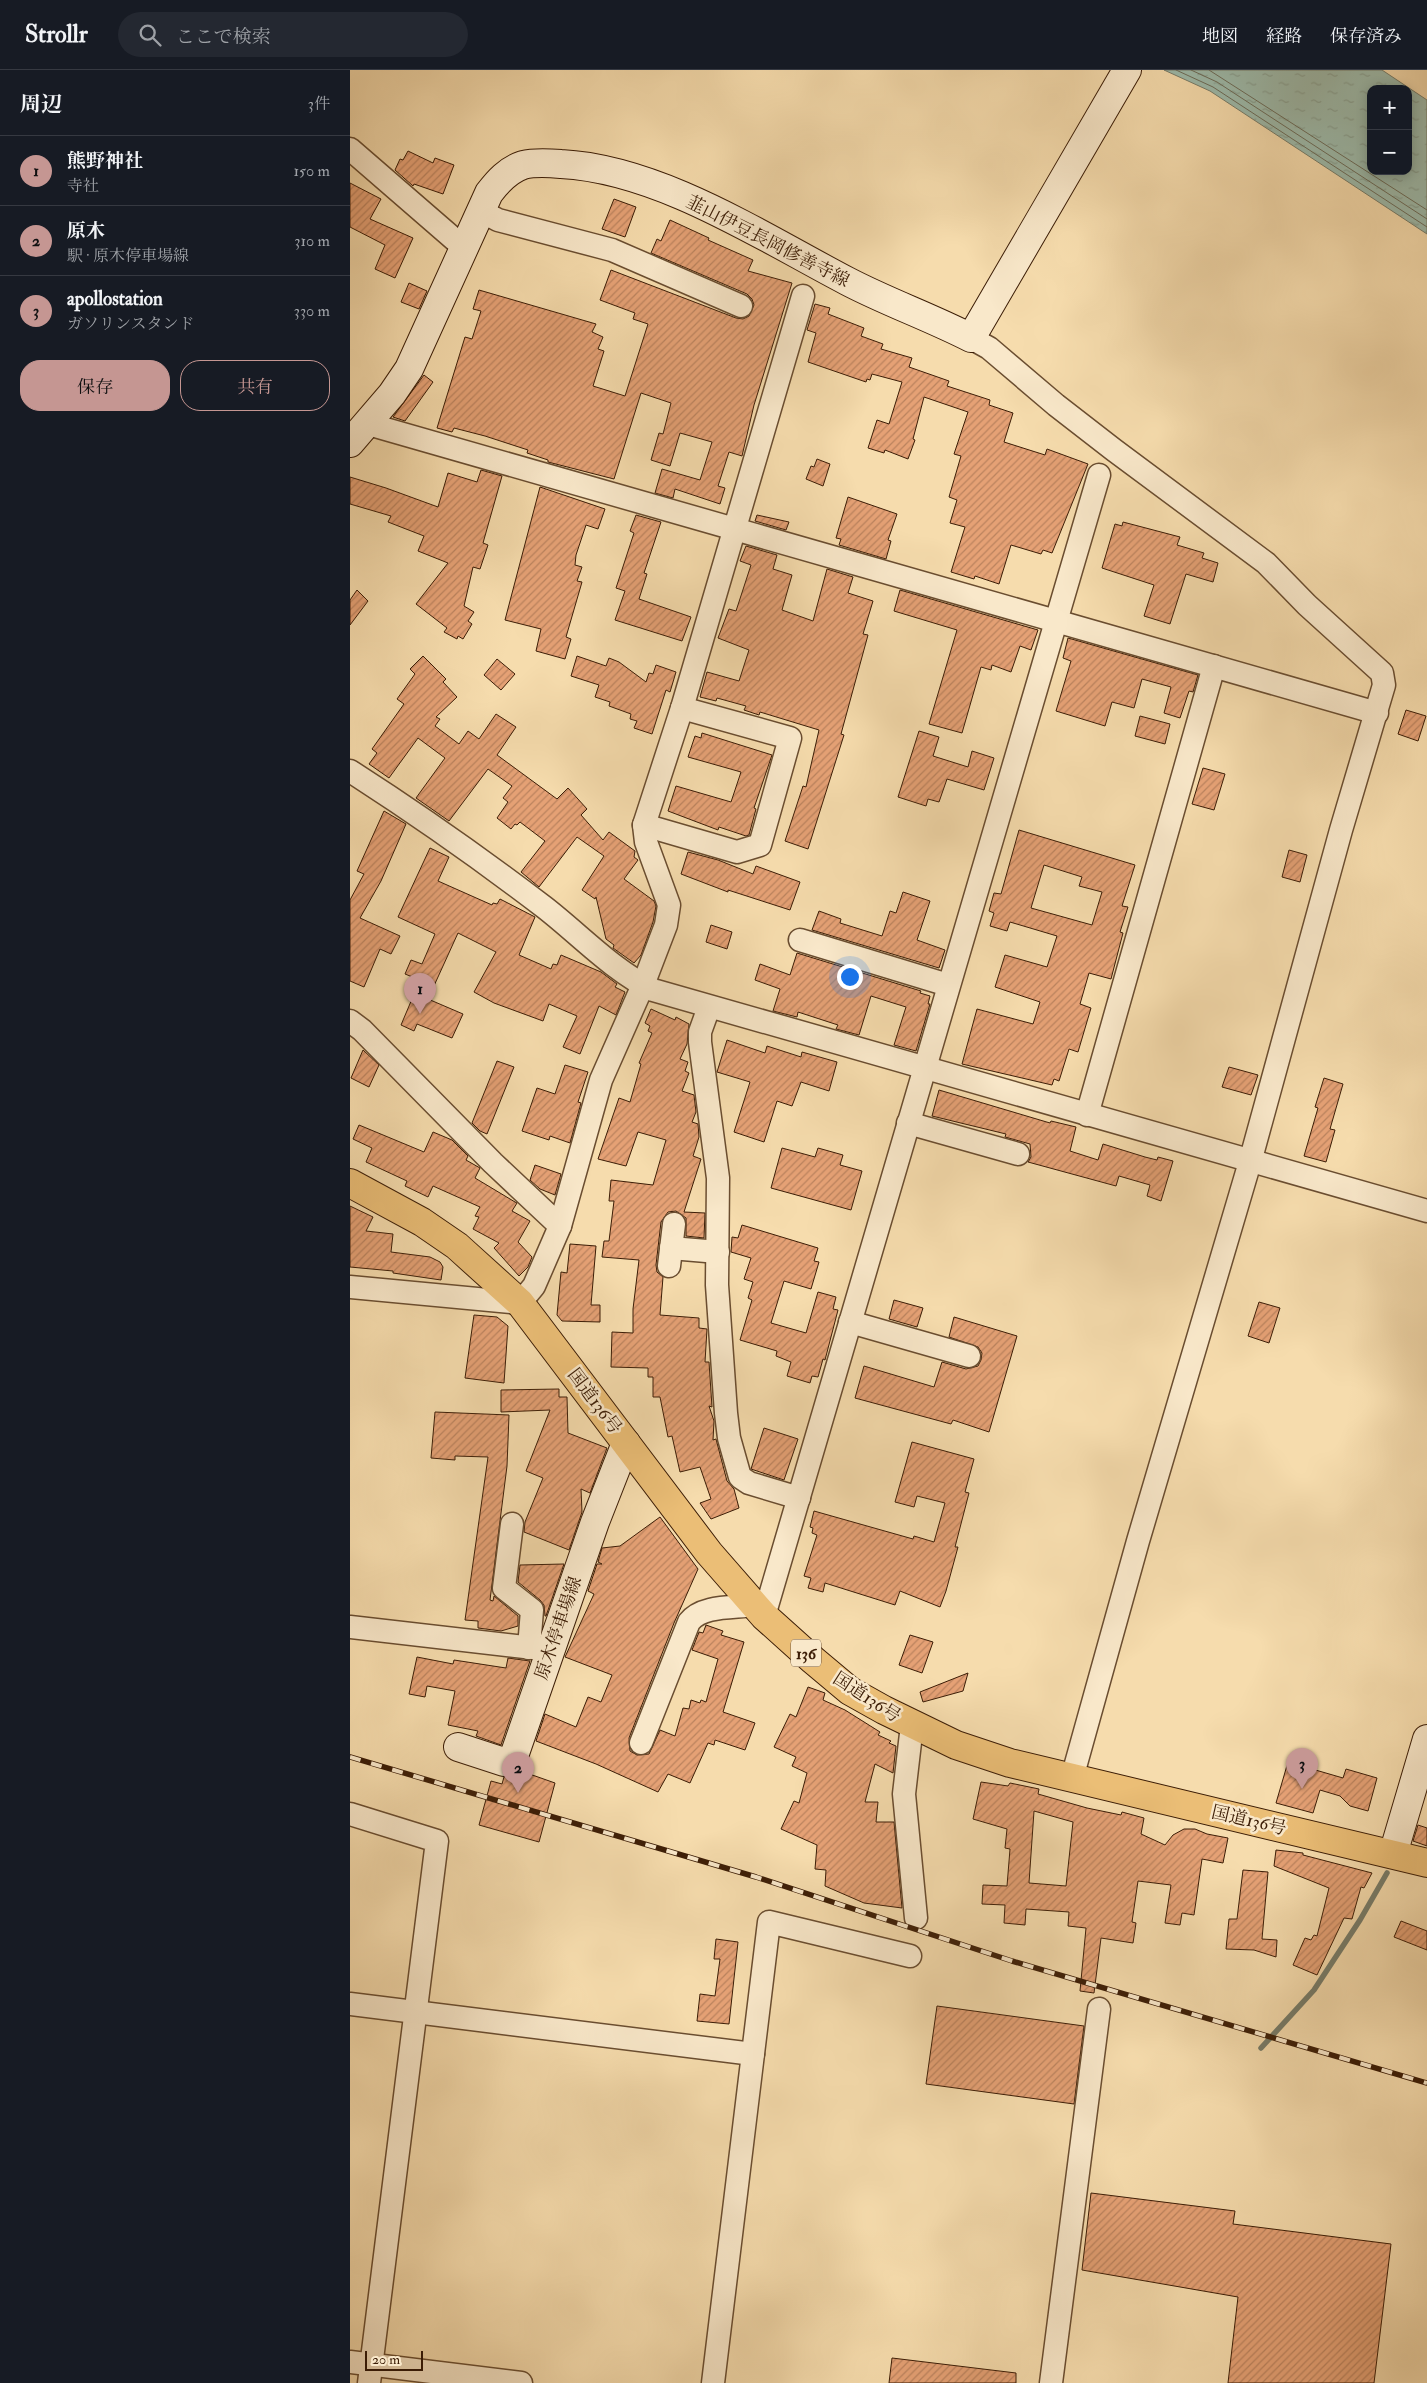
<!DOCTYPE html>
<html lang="ja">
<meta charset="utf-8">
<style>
:root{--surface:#171b24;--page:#242831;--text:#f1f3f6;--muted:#9ea1a6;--line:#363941;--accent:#c59692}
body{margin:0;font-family:"IM FELL Double Pica","Noto Serif JP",serif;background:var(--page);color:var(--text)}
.controls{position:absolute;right:15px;top:15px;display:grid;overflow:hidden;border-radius:10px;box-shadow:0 2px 12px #0003}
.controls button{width:45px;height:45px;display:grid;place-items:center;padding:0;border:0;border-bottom:1px solid var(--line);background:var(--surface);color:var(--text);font:25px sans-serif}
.scale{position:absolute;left:15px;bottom:12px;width:58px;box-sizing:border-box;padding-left:5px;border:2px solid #3c1d06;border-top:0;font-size:14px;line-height:18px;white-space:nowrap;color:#3c1d06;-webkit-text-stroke:4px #f9e8ca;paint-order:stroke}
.you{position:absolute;left:499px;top:906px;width:18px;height:18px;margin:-12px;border:4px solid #fff;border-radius:50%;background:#1a73e8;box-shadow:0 0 0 8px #1a73e833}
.badge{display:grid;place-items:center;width:32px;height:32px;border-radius:50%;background:var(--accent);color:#111;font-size:16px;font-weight:700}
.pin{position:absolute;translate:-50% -41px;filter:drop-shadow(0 1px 2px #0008)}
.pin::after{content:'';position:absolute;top:26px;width:18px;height:15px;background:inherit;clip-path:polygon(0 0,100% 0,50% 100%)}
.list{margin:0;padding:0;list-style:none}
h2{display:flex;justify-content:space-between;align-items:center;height:65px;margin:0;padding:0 20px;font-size:21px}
h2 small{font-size:16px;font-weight:400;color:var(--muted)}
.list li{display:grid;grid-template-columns:32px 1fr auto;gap:15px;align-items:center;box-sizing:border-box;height:70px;padding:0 20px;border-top:1px solid var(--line)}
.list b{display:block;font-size:19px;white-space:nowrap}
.list p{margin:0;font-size:16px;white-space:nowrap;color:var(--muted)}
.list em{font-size:16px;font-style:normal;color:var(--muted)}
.actions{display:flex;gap:10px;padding:15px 20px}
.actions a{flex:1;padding:11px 0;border:1px solid var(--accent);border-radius:20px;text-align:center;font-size:18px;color:var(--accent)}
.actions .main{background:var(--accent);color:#111}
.icon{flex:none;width:28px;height:28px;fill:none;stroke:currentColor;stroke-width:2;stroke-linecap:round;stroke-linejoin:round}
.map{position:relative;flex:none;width:1077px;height:2313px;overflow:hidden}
header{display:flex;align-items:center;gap:30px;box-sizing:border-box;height:70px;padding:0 25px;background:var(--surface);border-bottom:1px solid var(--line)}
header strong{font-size:24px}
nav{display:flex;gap:28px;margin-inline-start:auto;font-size:18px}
.search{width:350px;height:45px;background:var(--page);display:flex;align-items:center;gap:12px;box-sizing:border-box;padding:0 18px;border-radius:28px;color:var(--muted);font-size:19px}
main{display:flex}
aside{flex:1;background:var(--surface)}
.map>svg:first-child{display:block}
.water{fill:url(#water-ripples);stroke:#767c6a;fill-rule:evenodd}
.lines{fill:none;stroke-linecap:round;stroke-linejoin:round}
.shore{stroke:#6c6c59;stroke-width:1}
.stream{stroke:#767c6a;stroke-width:5.5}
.building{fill:url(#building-hatch);stroke:#3c1d06;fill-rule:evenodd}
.street-casing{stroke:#6a4d30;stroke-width:25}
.secondary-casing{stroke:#3c1d06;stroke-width:30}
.highway-casing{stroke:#3c1d06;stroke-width:30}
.street{stroke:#f9e8ca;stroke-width:22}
.secondary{stroke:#f9e8ca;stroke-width:28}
.highway{stroke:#ebbe76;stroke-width:28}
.rail-casing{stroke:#3c1d06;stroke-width:5.5}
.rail{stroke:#f9e8ca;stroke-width:4;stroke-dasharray:11;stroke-linecap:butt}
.labels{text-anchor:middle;stroke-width:5;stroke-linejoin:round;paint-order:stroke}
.shield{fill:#f9e8ca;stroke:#755a41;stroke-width:1}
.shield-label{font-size:16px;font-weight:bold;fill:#3c1d06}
.street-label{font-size:18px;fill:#3c1d06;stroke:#f9e8ca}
</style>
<header>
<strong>Strollr</strong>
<div class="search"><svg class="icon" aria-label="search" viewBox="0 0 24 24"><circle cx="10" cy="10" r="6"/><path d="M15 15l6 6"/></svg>ここで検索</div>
<nav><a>地図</a><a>経路</a><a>保存済み</a></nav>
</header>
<main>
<aside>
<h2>周辺<small>3件</small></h2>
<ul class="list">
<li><span class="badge">1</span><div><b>熊野神社</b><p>寺社</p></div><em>150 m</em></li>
<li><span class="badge">2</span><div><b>原木</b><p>駅 · 原木停車場線</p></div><em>310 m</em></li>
<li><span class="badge">3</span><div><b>apollostation</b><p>ガソリンスタンド</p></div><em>330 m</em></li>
</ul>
<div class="actions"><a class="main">保存</a><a>共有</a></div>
</aside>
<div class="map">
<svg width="1077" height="2313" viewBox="0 0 1077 2313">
<defs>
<pattern id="water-ripples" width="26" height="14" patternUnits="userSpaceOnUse" patternTransform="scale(1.25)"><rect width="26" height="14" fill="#9dbbac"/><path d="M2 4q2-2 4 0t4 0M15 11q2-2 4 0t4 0" fill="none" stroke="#88a092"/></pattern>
<pattern id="building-hatch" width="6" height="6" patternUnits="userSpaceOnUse" patternTransform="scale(1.25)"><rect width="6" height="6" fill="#e5a175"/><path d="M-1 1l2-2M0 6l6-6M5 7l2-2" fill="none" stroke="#bb835e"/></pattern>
</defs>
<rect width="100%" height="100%" fill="#f6dcad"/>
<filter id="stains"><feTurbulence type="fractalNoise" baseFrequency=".004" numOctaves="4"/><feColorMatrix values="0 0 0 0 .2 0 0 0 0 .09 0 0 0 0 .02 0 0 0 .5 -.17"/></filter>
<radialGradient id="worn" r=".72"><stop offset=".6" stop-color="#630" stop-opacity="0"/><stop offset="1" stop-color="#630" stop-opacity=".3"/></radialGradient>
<path class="water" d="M814 0H1032L1077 30V164L860 21ZM1021 19H1058V101H1021Z"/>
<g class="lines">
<g class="shore">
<path d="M826 0 863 17 1077 157"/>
<path d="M841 0 867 12 1077 149"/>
<path d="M859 0 1077 140"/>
</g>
<path class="stream" d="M911 1978 964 1920 1010 1850 1037 1803"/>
</g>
<g class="building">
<path d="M58 81 83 93 85 88 104 95 93 124 64 114 63 116 45 100 50 89 53 90Z"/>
<path d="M0 113 31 129 20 149 63 168 45 208 25 199 35 175 0 157Z"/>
<path d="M264 129 286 137 275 167 252 159Z"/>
<path d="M320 150 359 168 358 170 403 190 398 201 442 213 404 335 392 386 379 382 368 416 375 418 370 434 325 419 323 428 305 423 312 399 350 410 362 372 330 363 320 396 301 390 309 363 313 364 321 333 291 323 264 409 198 392V390L177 383 178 380 135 366 104 358 102 362 87 358 115 267 122 269 131 241 123 239 129 220 246 254 242 262 253 267 248 279 254 281 243 316 275 326 298 254 283 249 285 243 250 230 261 200 386 248 393 249 399 246 404 235 402 229 397 224 301 183 307 169 311 171Z"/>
<path d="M59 213 77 221 69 239 51 232Z"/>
<path d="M465 234 480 238 478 244 514 258 511 266 533 274 531 279 562 288 559 297 599 311 597 316 640 330 639 335 663 343 654 372 695 385 697 379 738 394 702 483 693 480 691 484 661 475 649 514 625 506 624 509 601 502 615 457 600 453 607 430 599 427 611 386 604 384 618 342 574 327 563 369 565 370 558 389 535 380 534 383 518 378 527 350 539 354 552 312 522 304 520 310 517 309 516 312 458 292 466 263 457 260Z"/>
<path d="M74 305 83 312 55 351 43 347Z"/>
<path d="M467 389 480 394 473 416 456 409 461 396 464 397Z"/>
<path d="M131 400 152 406 133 473 138 475 130 499 123 497 114 536 124 542 118 551 122 554 113 569 108 566 107 569 94 562 97 558 66 534 98 493 68 481 74 466 38 452 41 446 0 434V407L36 418 88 437 98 403 127 412Z"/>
<path d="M190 417 255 439 248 459 236 455 226 485 225 495 232 497 227 511 232 512 216 567 221 569 215 589 186 581 191 559 155 550Z"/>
<path d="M498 427 547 444 538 470 541 471 536 489 489 475 491 469 486 468Z"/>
<path d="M286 445 311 452 294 503 297 504 289 529 341 547 332 571 265 550 275 521 266 518 284 463 280 461Z"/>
<path d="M407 445 439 452 436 460 405 451Z"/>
<path d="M773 452 830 467 827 475 854 483 852 488 868 493 863 512 836 504 820 554 794 546 804 515 752 498 765 454 772 456Z"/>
<path d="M396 476 427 485 423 499 442 505 432 540 463 551 477 499 503 507 498 523 523 531 513 564 518 565 491 664 494 665 458 779 435 771 453 716 456 717 469 660 410 642 409 645 394 640 396 636 367 628 366 631 350 627 357 602 389 611 399 580 368 568 379 539 386 541 401 495 390 491Z"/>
<path d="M7 520 18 531 0 555V530Z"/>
<path d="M550 520 688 560 681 580 670 576 661 602 642 595 641 600 631 597 612 663 579 654 607 560 544 541Z"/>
<path d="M718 568 848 605 843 622 839 621 830 648 814 643 821 617 792 609 784 638 762 632 755 656 706 641 721 591 713 588Z"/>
<path d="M73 586 96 609 93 612 107 627 86 647 90 649 85 656 109 674 118 661 129 669 146 644 166 657 147 685 207 729 218 718 237 739 231 745 253 770 259 762 285 781 284 787 288 790 274 809 304 831 306 836 303 852 291 885 284 893 263 878 264 875 256 869 246 827 245 829 232 820 254 786 227 767 189 817 171 802 195 771 170 752 167 755 165 754 161 759 147 748 158 732 153 728 162 716 138 699 99 751 66 728 95 688 68 668 39 708 19 694 27 683 22 679 54 634 47 629 65 604 60 599Z"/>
<path d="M227 586 256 596 259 588 269 592 296 612 299 603 303 604 306 595 326 602 320 622 316 620 302 664 284 658 287 651 280 649 281 644 259 636 260 632 245 627 249 615 221 606Z"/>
<path d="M147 589 165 604 151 620 134 605Z"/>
<path d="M1056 640 1076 646 1068 671 1048 664Z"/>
<path d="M790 646 820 654 815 674 785 666Z"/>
<path d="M569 661 589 667 583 686 618 697 622 681 644 688 634 720 597 709 589 732 578 729 576 736 548 727Z"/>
<path d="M352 663 422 685 404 738 406 739 399 765 396 766 369 757 368 760 318 741 326 716 381 732 391 702 338 687 345 666 351 668Z"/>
<path d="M853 698 875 704 864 740 842 734Z"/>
<path d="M34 741 56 754 31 811 10 848 50 866 41 884 30 879 14 917 0 911V830L14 804 7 801Z"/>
<path d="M669 760 785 795 772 836 778 837 770 862 773 863 761 909 739 903 730 934 741 938 728 982 719 979 709 1011 704 1009 702 1015 612 994 627 939 683 954 690 932 645 917 655 885 697 897 707 866 660 852 657 861 640 856 644 843 639 841 644 823 651 824ZM694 795 732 807 729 816 752 822 742 855 681 838Z"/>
<path d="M80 778 99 787 88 811 142 835 143 833 147 834 150 829 185 847 169 885 201 899 203 894 207 895 211 885 251 902 267 914 265 917 275 922 266 945 249 936 230 984 213 977 227 946 199 934 193 951 144 933 124 922 146 882 108 863 78 929 113 944 102 968 67 954 64 961 51 955 70 910 55 904 61 890 72 894 85 864 48 847Z"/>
<path d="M939 780 957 785 950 812 932 807Z"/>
<path d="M338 782 368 790 403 804 406 796 450 812 440 840 378 820V822L331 804Z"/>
<path d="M553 822 580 831 567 870 595 880 589 898 462 860 469 841 491 849 490 853 532 866 540 841 546 843Z"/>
<path d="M361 855 382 862 377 879 356 872Z"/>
<path d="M447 883 571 921 570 923 580 926 578 934H580L566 981 544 975 556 937 521 926 509 965 486 959 488 955 448 942 447 947 423 941 430 919 405 910 410 894 440 905Z"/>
<path d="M301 939 325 950 326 947 339 954 337 974 330 989 338 992 335 1001 339 1003 332 1021 344 1025 346 1042 342 1052 348 1054 349 1067 343 1086 351 1089 334 1142 355 1143 354 1168 336 1166V1148L326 1141 318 1142 311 1152 306 1195 307 1202 313 1207 310 1245 349 1248V1258L357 1259 355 1292H359L362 1337 359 1336 364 1351 363 1370 366 1369 377 1411 384 1419 389 1438 361 1449 350 1433 361 1429 350 1397 330 1402 322 1366 318 1367 310 1327H303V1307H298V1298L261 1297 262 1262 283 1263V1239L289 1190 252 1187 254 1171H259L264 1131H259L261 1110 303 1115 316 1070 288 1062 276 1096 248 1089 269 1028 280 1032 291 994 289 993 302 963 298 961 300 956 295 953Z"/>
<path d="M377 970 415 983 417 976 451 987 452 982 487 992 479 1021 451 1012 442 1036 427 1031 414 1072 384 1062 400 1012 367 1002Z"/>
<path d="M13 980 29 995 19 1017 1 1008Z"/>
<path d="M147 991 164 997 137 1064 130 1061 122 1053Z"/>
<path d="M215 995 238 1002 228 1032 231 1033 220 1073 200 1066 199 1070 172 1061 187 1018 205 1024Z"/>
<path d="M879 997 908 1005 901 1025 872 1017Z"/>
<path d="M974 1008 993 1014 980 1059 985 1060 976 1092 954 1086 968 1038 965 1037Z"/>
<path d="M589 1020 700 1053 701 1051 726 1057 720 1081 748 1090 753 1074 795 1087 807 1090 808 1087 823 1091 811 1131 797 1126 800 1115 769 1106 766 1116 678 1092 681 1087 680 1074 655 1067 656 1064 582 1046Z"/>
<path d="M9 1055 74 1082 83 1062 102 1070 118 1086 116 1090 130 1098 125 1108 165 1132 167 1133 162 1141 180 1151 168 1172 182 1187 178 1197 169 1206 144 1178 149 1173 123 1159 129 1147 125 1146 130 1137 83 1116 78 1127 55 1116 57 1111 16 1092 22 1078 3 1069Z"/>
<path d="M432 1078 465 1087 468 1078 493 1085 490 1095 512 1101 501 1140 421 1118Z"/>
<path d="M185 1095 211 1104 205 1125 190 1119 180 1110Z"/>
<path d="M0 1136 23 1147 16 1161 43 1164 41 1182 80 1187 90 1192 93 1197 91 1210 43 1203V1201L0 1197Z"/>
<path d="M392 1155 468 1178 464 1191 469 1192 461 1219 434 1211 421 1253 456 1263 468 1222 486 1227 483 1239 488 1240 475 1290 473 1289 468 1307 462 1306 460 1313 437 1306 441 1292 426 1286 427 1281 390 1270 402 1230 398 1228 403 1212 394 1209 401 1188 381 1182 382 1167 388 1168Z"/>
<path d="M220 1174 246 1176 241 1235H250V1252L212 1251 207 1245 211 1202 217 1203Z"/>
<path d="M544 1230 573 1238 567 1257 539 1249Z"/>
<path d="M909 1232 930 1238 919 1273 898 1266Z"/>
<path d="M124 1245 147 1247 158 1256 154 1313 115 1308Z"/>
<path d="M604 1247 667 1266 639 1362 603 1350 601 1354 505 1328 514 1296 584 1317 592 1292 616 1299 628 1296 631 1290 632 1283 628 1277 599 1267Z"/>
<path d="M209 1319V1327H217L218 1363 257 1378 240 1423 231 1419 232 1442 219 1480 174 1462 175 1452 193 1408 176 1401 200 1340 151 1342V1320Z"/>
<path d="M85 1342 159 1345 157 1396 140 1530 143 1531 144 1526 168 1546V1556L151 1561 128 1558V1551L115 1550 138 1387 105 1386V1390L81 1388Z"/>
<path d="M414 1358 448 1369 434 1410 401 1399Z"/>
<path d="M562 1372 624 1389 615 1422 619 1423 605 1477H608L596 1521 590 1537 550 1521 545 1535 475 1513 473 1522 458 1518 461 1508 454 1506 467 1465 462 1463 463 1458 460 1457 464 1441 563 1469 564 1466 584 1472 595 1433 567 1426 564 1437 545 1432Z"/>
<path d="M310 1447 348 1499 324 1553 279 1668 280 1681 287 1685 299 1684 310 1660 325 1666 333 1638 339 1639 341 1630 350 1633 351 1630 356 1632 368 1589 342 1580 349 1562 353 1563 356 1555 373 1561 371 1565 394 1572 373 1642 405 1653 395 1680 365 1670 364 1675 358 1673 340 1713 318 1704 308 1722 246 1694 186 1671 195 1644 226 1657 238 1627 251 1632 262 1605 215 1587 244 1524 238 1521 247 1494H252L248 1492 252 1478 270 1476Z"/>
<path d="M214 1494 196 1546H195L194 1535 190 1530 168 1512 170 1495Z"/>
<path d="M560 1565 583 1572 572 1603 549 1595Z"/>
<path d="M67 1587 103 1594 104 1590 156 1598 158 1588 180 1591 151 1675 126 1666 128 1661 98 1655 105 1621 77 1616 75 1627 59 1624Z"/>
<path d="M618 1603 613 1621 573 1632 570 1622Z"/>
<path d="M458 1617 475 1623 473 1630 495 1640 530 1662 528 1665 541 1671 539 1673 546 1676 543 1703 525 1694 515 1732H528L526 1752H544L552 1838 514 1833 475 1816 476 1800 465 1799 467 1775 431 1759 444 1731 449 1733 457 1703 442 1696 446 1687 424 1677 440 1644 446 1647Z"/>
<path d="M938 1692 993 1708 996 1699 1027 1708 1018 1741 1000 1736 990 1726 970 1720 963 1743 926 1733Z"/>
<path d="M171 1701 205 1713 189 1772 129 1755 141 1711 152 1714 154 1707Z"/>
<path d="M631 1712 658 1716 660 1713 689 1719 688 1724 737 1738 771 1745 772 1742 794 1748 791 1764 815 1775 823 1765 834 1759H845L857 1764 878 1768 873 1793 852 1789 844 1845 832 1843 830 1855 815 1853 821 1815 788 1811 782 1852 786 1853 783 1873 751 1868 744 1923 730 1921 736 1858 718 1856 719 1842 676 1839 675 1855 654 1853 655 1835 632 1834 633 1815 657 1816 660 1779 655 1778 657 1759 623 1749ZM684 1741 723 1752 716 1816 679 1813Z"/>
<path d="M1068 1755 1077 1758V1776L1063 1771Z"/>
<path d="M926 1780 953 1783V1785L1022 1803 1014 1818 1011 1817 1002 1849 994 1848 967 1905 943 1895 955 1868 961 1870 964 1865 967 1866 979 1818 924 1796Z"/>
<path d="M893 1800 918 1802 912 1869 927 1870 926 1887 904 1880 876 1879 879 1849H887Z"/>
<path d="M1051 1851 1077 1861V1880L1044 1867Z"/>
<path d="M366 1869 388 1872 379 1954 347 1951 350 1924 365 1926 370 1889H364Z"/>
<path d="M587 1936 734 1956 724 2034 576 2014Z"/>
<path d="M741 2123 885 2141 883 2154 1041 2174 1024 2313H878L888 2227 732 2200Z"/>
<path d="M542 2288 666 2303V2313H539Z"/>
</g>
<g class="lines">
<g class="street-casing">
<g id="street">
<path d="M0 79 105 170 115 174"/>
<path d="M131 141 148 150 262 180 391 236"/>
<path d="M621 268 639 278 706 335 764 380 916 493 957 535 1032 603 1034 615 991 760 900 1092 788 1471 722 1708"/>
<path d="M18 354 1027 643"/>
<path d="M0 701C67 744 131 789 194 837 229 864 262 900 303 920L1077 1141"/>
<path d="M294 755 387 782 410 775 440 668 332 638"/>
<path d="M450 870 598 915"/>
<path d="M359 937 350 962V972L368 1108 367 1215 376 1343 379 1368 390 1407 399 1413 449 1428"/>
<path d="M0 951 12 960 143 1093 210 1156"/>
<path d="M737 1045 864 596"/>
<path d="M558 1053 668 1084"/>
<path d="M321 1178 368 1182"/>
<path d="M319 1196 324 1154"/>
<path d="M0 1217 170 1233 184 1216 210 1156 251 1010 293 915 316 855 319 835 296 772 294 755 332 638 453 226"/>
<path d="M500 1252 619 1286"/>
<path d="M162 1454 154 1518 182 1540 179 1578"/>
<path d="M414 1546 749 405"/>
<path d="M0 1557 201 1580"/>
<path d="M562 1655 554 1724 566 1848"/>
<path d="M291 1673 339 1552C352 1535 383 1538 404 1535"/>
<path d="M0 1744 87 1771 19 2313"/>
<path d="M0 1934 403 1984"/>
<path d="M0 2292 171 2313"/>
<path d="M363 2313 419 1852 560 1886"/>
<path d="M701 2313 749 1939"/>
</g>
</g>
<g class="secondary-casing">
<g id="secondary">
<path d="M0 373 42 324 59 299 139 123C148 111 158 100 173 95 185 92 199 93 211 94 309 99 411 166 497 211 537 232 580 247 621 268L777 0"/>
<path d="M108 1677 154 1692 160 1690 164 1686 245 1452 276 1373"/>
<path d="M1043 1784 1077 1669"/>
</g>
</g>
<g class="highway-casing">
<path id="highway" d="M0 1113 72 1152 107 1176 170 1233 359 1483 414 1546 463 1590 500 1621 534 1640 606 1675 660 1693 1077 1793"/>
</g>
<use href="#street" class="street"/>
<use href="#secondary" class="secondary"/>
<use href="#highway" class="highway"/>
<g class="rail-casing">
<path id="rail" d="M0 1687 406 1807 662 1891 1077 2013"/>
</g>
<use href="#rail" class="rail"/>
</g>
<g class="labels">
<rect class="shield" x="441" y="1569.5" width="30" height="27" rx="4"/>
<g class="shield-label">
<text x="456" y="1589">136</text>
</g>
<g class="street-label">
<text transform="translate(418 171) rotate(27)" y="6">韮山伊豆長岡修善寺線</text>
<text transform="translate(245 1331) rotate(53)" y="6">国道136号</text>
<text transform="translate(208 1558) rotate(-71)" y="6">原木停車場線</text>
<text transform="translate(517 1627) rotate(33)" y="6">国道136号</text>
<text transform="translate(899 1750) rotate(13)" y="6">国道136号</text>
</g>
</g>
<rect width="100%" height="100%" filter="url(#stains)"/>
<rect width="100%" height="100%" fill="url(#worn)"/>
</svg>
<div class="controls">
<button>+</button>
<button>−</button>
</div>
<div class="scale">20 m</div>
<div class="you"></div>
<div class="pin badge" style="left:70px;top:944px">1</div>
<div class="pin badge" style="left:168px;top:1723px">2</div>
<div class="pin badge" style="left:952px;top:1719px">3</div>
</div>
</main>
